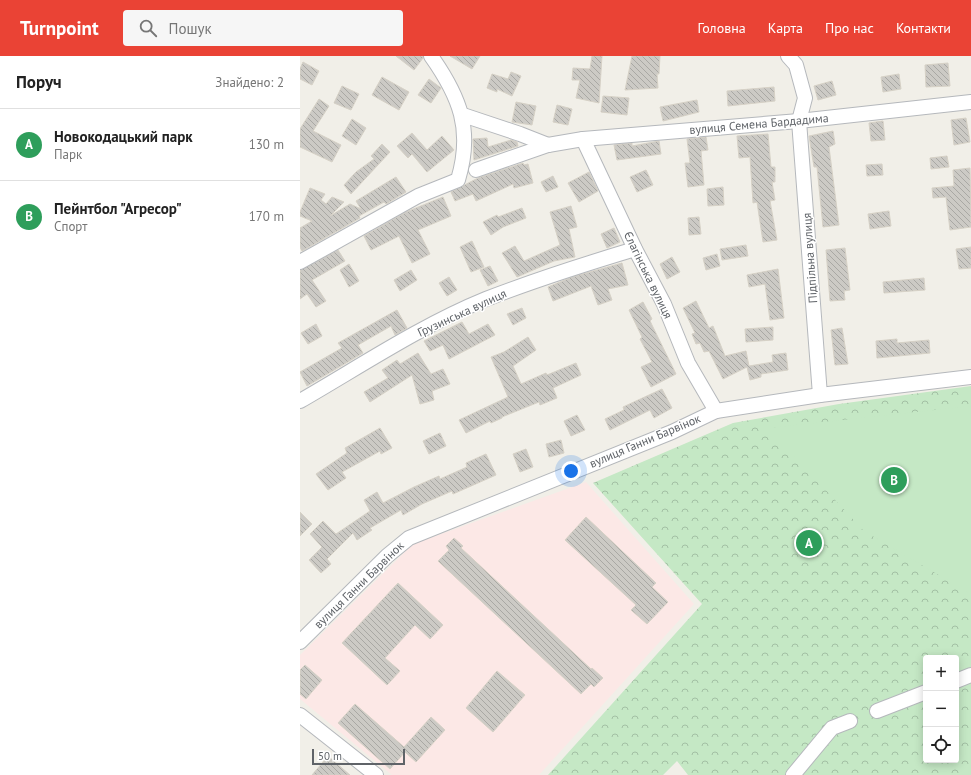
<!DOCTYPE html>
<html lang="uk">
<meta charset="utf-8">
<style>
:root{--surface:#fff;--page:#f6f6f6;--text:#222;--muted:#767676;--line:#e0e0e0;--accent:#ea4335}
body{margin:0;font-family:"PT Sans",sans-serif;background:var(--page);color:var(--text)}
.controls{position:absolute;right:12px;bottom:12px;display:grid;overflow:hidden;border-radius:4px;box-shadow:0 2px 10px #0003}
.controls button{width:36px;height:36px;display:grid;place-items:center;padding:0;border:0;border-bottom:1px solid var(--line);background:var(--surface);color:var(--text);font:20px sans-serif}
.scale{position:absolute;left:12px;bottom:10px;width:93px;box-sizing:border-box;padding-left:4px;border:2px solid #5f6368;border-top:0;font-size:11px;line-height:14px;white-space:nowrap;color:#5f6368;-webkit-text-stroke:3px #fff;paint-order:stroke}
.you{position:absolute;left:271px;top:415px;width:14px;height:14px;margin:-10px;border:3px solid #fff;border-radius:50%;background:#1a73e8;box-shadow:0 0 0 6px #1a73e833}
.badge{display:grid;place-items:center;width:26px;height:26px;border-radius:50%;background:var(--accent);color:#fff;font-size:13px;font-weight:700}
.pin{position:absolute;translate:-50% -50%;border:2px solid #fff;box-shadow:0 1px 4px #0006}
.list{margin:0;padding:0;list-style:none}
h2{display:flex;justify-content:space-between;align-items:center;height:52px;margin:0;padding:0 16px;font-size:17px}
h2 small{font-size:13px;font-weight:400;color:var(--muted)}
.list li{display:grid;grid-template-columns:26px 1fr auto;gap:12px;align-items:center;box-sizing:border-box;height:72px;padding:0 16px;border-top:1px solid var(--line)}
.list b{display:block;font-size:15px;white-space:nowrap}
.list p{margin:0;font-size:13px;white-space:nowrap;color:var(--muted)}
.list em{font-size:13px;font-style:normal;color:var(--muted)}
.icon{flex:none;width:22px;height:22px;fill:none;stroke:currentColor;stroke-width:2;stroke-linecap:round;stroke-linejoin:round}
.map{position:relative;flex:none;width:671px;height:719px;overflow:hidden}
header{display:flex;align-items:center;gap:24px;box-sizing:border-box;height:56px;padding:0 20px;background:var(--accent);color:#fff}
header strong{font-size:19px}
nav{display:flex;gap:22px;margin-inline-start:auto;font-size:14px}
.search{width:280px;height:36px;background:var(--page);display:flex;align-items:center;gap:10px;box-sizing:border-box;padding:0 14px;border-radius:4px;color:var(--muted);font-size:15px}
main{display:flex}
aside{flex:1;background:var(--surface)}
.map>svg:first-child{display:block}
.medical{fill:#fce8e6}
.park{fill:url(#park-crowns);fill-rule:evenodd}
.garden{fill:#c5e8c5}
.building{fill:url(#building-back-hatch);stroke:#d6d1c6}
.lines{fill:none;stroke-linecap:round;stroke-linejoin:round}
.minor-casing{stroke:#b5b8bc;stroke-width:16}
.minor{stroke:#fff;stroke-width:14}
.labels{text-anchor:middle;stroke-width:3;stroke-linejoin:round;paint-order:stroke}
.street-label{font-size:12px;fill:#5f6368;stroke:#fff}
</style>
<header>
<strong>Turnpoint</strong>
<div class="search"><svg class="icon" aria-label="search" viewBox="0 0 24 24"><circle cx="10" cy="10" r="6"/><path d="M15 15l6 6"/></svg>Пошук</div>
<nav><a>Головна</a><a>Карта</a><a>Про нас</a><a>Контакти</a></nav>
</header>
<main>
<aside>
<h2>Поруч<small>Знайдено: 2</small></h2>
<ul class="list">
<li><span class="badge" style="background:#2e9e5b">A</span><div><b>Новокодацький парк</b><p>Парк</p></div><em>130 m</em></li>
<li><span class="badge" style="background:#2e9e5b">B</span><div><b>Пейнтбол &quot;Агресор&quot;</b><p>Спорт</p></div><em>170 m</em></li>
</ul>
</aside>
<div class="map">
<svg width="671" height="719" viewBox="0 0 671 719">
<defs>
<pattern id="park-crowns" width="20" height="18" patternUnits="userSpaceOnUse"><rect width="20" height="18" fill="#c5e8c5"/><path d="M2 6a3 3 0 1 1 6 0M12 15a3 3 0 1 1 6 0" fill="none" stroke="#a3c0a4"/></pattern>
<pattern id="building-back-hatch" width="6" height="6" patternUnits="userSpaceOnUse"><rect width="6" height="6" fill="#cccac5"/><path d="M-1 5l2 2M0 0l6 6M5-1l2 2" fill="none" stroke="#a9a8a4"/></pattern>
</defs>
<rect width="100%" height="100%" fill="#f1efe8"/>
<path class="medical" d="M286 426 394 548 239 719H92L0 643V599L113 488Z"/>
<path class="park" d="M671 330V719H388L377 705 363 719H248L402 548 293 427 433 367 539 348ZM626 602H656V704H626Z"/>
<path class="garden" d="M671 350V538L564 475 468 372Z"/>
<g class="building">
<path d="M96 0H123V2L114 14Z"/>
<path d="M150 0H180L172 13Z"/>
<path d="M292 0H302L299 47 276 42 280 24H272L273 12 290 13Z"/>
<path d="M332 0H360L359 18H357L358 32 325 34Z"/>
<path d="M3 6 19 15 12 29 0 23V13Z"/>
<path d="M648 7 650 30 626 31 625 9Z"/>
<path d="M211 16 221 20 212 40 197 33V36L187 32 192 18 208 23Z"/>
<path d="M599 18 601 33 583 36 581 21Z"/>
<path d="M82 21 109 36 99 54 72 39Z"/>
<path d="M129 23 141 32 131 47 118 39Z"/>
<path d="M532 25 536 39 518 44 514 30Z"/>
<path d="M42 30 59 38 51 54 34 47Z"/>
<path d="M474 31 475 45 428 50 427 35Z"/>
<path d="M303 40 329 42 327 59 301 56Z"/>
<path d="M19 43 29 50 13 75 41 89 32 106 0 91V73Z"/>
<path d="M397 44 399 56 363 65 360 51Z"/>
<path d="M216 46 236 50 232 69 212 66Z"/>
<path d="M257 49 272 53 268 69 253 66Z"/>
<path d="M666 62 670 86 654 89 651 64Z"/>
<path d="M52 63 66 72 56 89 42 80Z"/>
<path d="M583 65 585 84 571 85 569 67Z"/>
<path d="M533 75 535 88 529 91 539 169 523 171 517 111H514L509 80Z"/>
<path d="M112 77 127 94 142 80 154 94 127 116 112 98 108 102 97 90Z"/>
<path d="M468 78 471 111H475V126H472L475 144 470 145 477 184 463 186 457 146 453 147 450 101 439 102 437 80Z"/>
<path d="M406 81 408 94 401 95 404 129 388 131 385 107H390L387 83Z"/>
<path d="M187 82 188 91 211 84 217 86 218 90 174 104 173 83Z"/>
<path d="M359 85 361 98 317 104 314 89 332 87V90Z"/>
<path d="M82 88 90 96 51 138 44 129 56 116 74 103 71 100Z"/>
<path d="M647 100 649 111 631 113 630 102Z"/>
<path d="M223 107 224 109 228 108 233 127 214 132 213 128 176 145 173 138 155 145 151 136 178 122Z"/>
<path d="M582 108 583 119 567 120 566 109Z"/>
<path d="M670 112 671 171 650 174 646 141 633 142 632 132 654 130 653 114Z"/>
<path d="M346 114 353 129 337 136 330 121Z"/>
<path d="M289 116 298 135 279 146 268 127Z"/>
<path d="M253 120 258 131 246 136 241 126Z"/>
<path d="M96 121 106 136 86 148 84 146 59 160 60 162 2 195 0 191V172L12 165 0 160V156L10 132 25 138 21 144 26 148 32 141 44 146 30 160 50 148 61 153 56 145Z"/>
<path d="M423 131 424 149 408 150 407 133Z"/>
<path d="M143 141 151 160 118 174 130 198 112 207 99 180 71 194 64 180 106 156Z"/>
<path d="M271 150 277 171 269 173 275 201 254 205 217 221 202 197 215 190 224 205 260 189 250 156Z"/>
<path d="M222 152 226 162 203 171 191 179 183 166 197 159 198 161Z"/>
<path d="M589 155 591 170 570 173 568 158Z"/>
<path d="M399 161 401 178 389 179 388 162Z"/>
<path d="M314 172 320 186 307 192 301 178Z"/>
<path d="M172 185 184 211 171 216 160 191Z"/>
<path d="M446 189 448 200 422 204 420 193Z"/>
<path d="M671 191V212L659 213 656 193Z"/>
<path d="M545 192 550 234 544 235 545 244 530 245 526 194Z"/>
<path d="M38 194 45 205 12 224 26 245 16 251 7 238 0 243V214Z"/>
<path d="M417 198 420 210 406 214 403 202Z"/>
<path d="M372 201 380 216 367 223 360 208Z"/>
<path d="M322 207 328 229 308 233 312 244 298 249 291 230 253 245 248 231 272 221Z"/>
<path d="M49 208 59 225 49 231 40 214Z"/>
<path d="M190 210 198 225 188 230 180 214Z"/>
<path d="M478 213 484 262 470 264 465 228 449 231 447 219Z"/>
<path d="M111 214 117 224 100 235 94 224Z"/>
<path d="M149 221 157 234 147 240 139 227Z"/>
<path d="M624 222 625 234 584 237 583 226Z"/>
<path d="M396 245 409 272 413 270 425 300 446 295 449 310 473 306 472 299 486 297 488 314 461 318V321L450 324 447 311 423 323 409 295 404 296 400 287 396 288 392 278 395 277 383 252Z"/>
<path d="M343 246 352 263 350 265 376 318 351 331 341 311 352 306 340 283 342 281 329 254Z"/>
<path d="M222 252 226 262 213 269 207 258Z"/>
<path d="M97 254 107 272 95 279 91 270 58 289 63 297 7 330 0 316 42 292 38 287Z"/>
<path d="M162 266 169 278 188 268 195 279 149 303 143 289 130 295 124 285Z"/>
<path d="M16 268 22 280 8 288 1 277Z"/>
<path d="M473 271V284L446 286 445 273Z"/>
<path d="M542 272 548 308 535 309 531 274Z"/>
<path d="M228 281 236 294 213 310 221 328 246 317 247 319 276 307 281 319 253 332 257 342 240 349 239 346 202 361V362L191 367 190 365 166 377 159 364 208 341 191 301 204 296Z"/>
<path d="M597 283V287L629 284 630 297 577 302 576 285Z"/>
<path d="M118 297 131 318 143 313 150 328 132 335 134 344 120 348 112 319 70 346 64 336 88 322 82 314 97 304 100 308Z"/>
<path d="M362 333 372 352 354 362 350 354 310 374 305 363 324 354 323 351Z"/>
<path d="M277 359 285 374 271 380 264 365Z"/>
<path d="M80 372 92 392 81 398 80 395 42 416 46 422 28 434 16 418 47 397 45 392Z"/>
<path d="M140 377 146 390 129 398 123 385Z"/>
<path d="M261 384 264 397 249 401 246 388Z"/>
<path d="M226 393 233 411 220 416 213 398Z"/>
<path d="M186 398 196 419 153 438 152 435 122 448 103 459 101 454 70 472 72 474 57 484 53 477 27 503 31 508 21 517 9 504 22 491 10 478 23 465 36 478 70 455 64 444 77 436 83 447 114 431 139 420 140 423 167 411 166 407Z"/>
<path d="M0 456 12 468 0 480Z"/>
<path d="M286 461 356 527 352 531 368 546 347 568 331 554 336 549 265 484Z"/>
<path d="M154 482 163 490 161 492 291 613 292 612 303 622 294 631 291 628 281 638 138 505 149 494 146 490Z"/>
<path d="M98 527 143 569 130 583 115 569 85 602 100 615 87 629 42 587Z"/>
<path d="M5 609 22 624 6 643 0 638V614Z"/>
<path d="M197 615 225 639 193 676 166 652Z"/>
<path d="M55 648 104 691 131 661 145 674 116 706 105 696 90 713 38 667Z"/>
<path d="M28 700 50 719H12Z"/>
</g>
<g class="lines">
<g class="minor-casing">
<g id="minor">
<path d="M488 0 496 9 505 42 499 65 520 339"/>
<path d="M163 59 220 78 248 89"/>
<path d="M283 83 335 193 364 248 388 307 416 355"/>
<path d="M176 114 248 89 283 83 499 65 671 46"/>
<path d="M0 206 118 140 158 124C173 74 160 41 131 0"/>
<path d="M0 345C59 311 122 269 186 243 235 224 285 208 335 193"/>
<path d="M0 586 87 500 109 482 372 376 416 355 520 339 671 321"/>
<path d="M656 625 671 619"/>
<path d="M577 655 626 636"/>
<path d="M0 659 76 719"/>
<path d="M493 719 532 672 550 665"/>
</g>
</g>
<use href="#minor" class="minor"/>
</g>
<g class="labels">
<g class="street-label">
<text transform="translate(459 68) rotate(-5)" y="4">вулиця Семена Бардадима</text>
<text transform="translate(510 202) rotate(-94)" y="4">Підпільна вулиця</text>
<text transform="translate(348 219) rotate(64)" y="4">Єлагінська вулиця</text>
<text transform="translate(162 257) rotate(-25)" y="4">Грузинська вулиця</text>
<text transform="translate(345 385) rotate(-23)" y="4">вулиця Ганни Барвінок</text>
<text transform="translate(59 529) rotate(-44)" y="4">вулиця Ганни Барвінок</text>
</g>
</g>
</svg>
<div class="controls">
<button>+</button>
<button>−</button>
<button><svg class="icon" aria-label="locate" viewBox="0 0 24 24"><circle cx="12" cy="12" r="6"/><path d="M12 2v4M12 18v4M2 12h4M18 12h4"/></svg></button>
</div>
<div class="scale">50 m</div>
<div class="you"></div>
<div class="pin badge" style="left:509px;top:487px;background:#2e9e5b">A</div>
<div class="pin badge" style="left:594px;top:424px;background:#2e9e5b">B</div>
</div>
</main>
